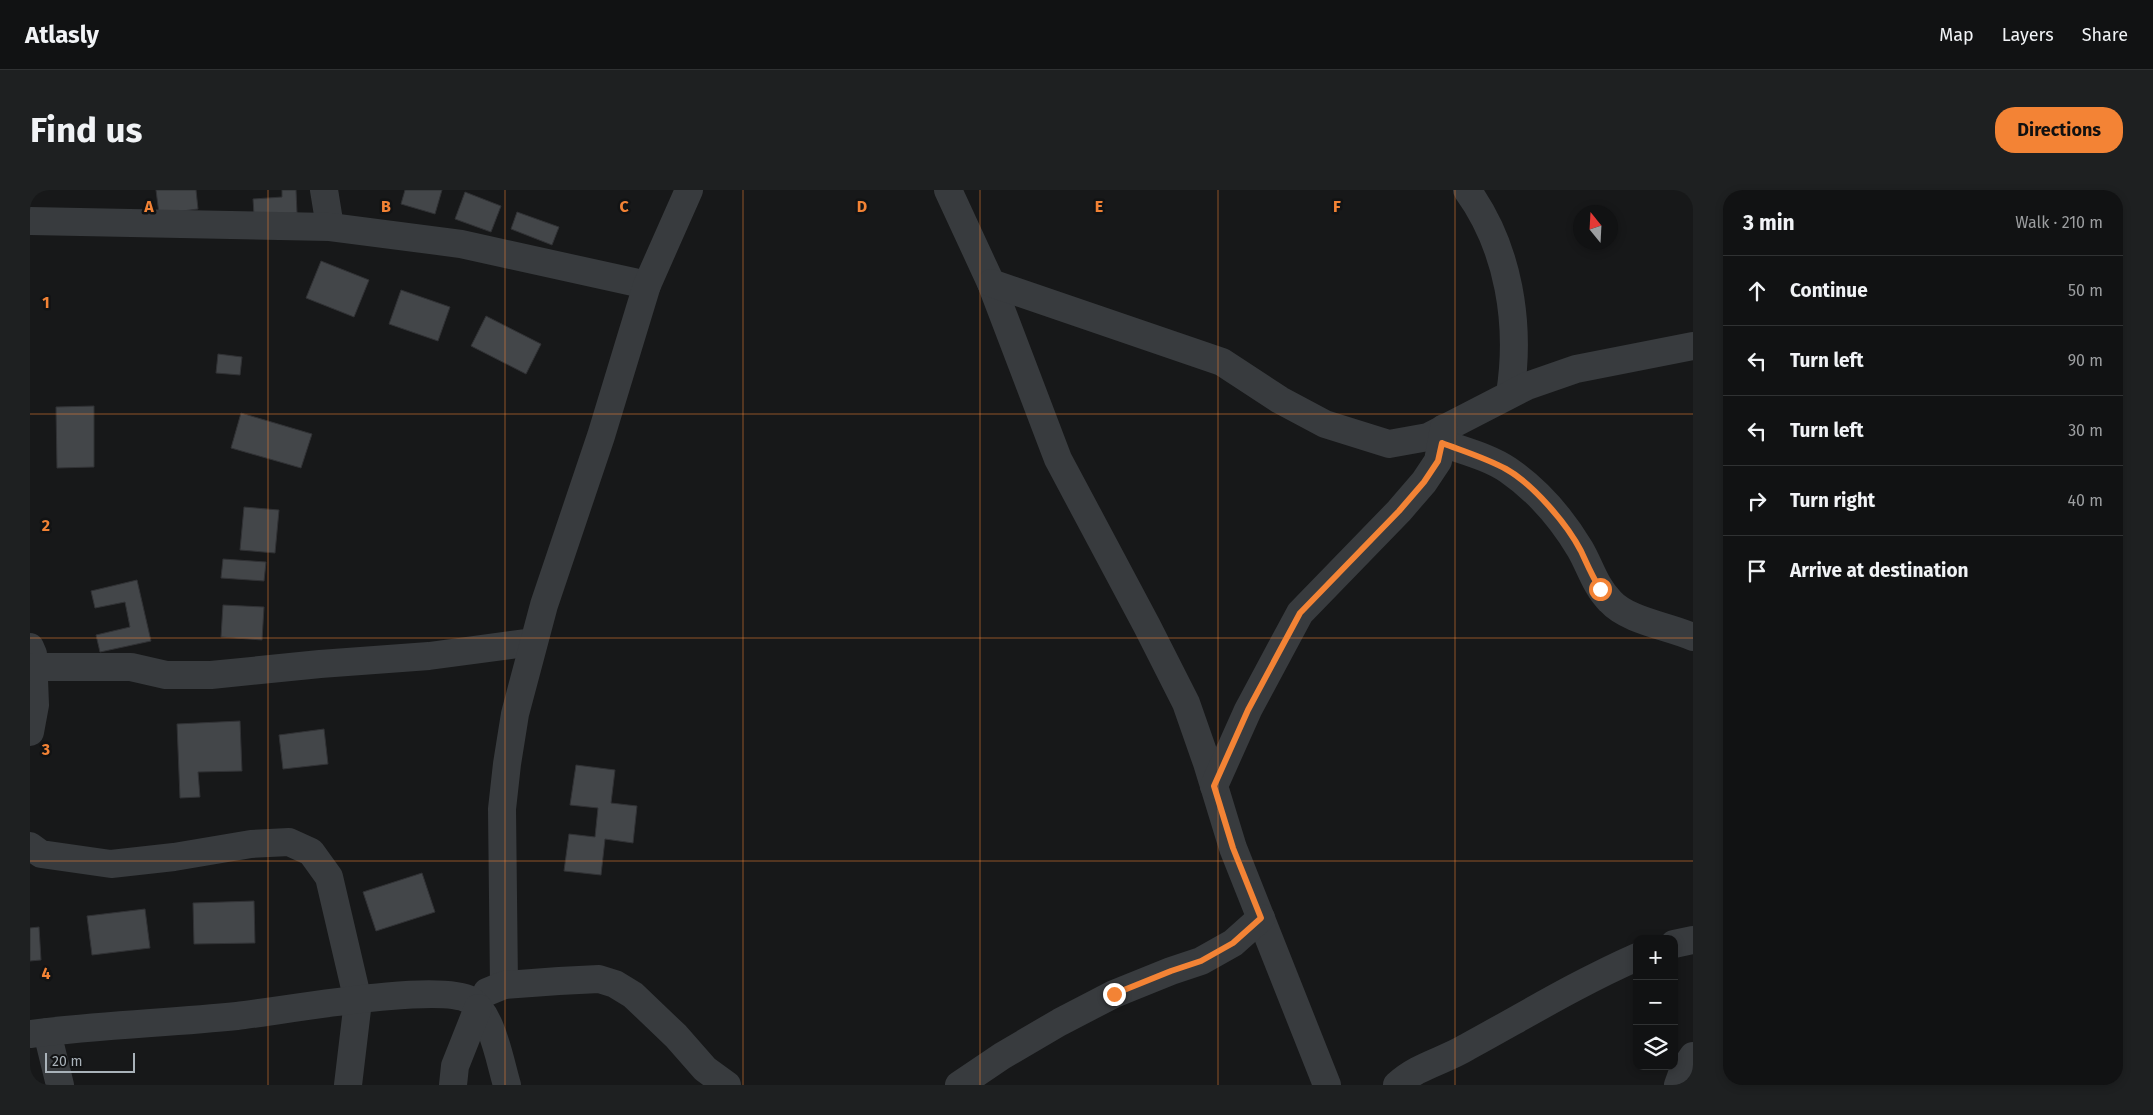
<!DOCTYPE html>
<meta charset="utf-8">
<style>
:root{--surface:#111213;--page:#1e2021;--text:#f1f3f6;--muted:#9c9ea0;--line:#303233;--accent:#f38335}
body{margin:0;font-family:"Fira Sans",sans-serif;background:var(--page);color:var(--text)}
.controls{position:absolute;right:15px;bottom:15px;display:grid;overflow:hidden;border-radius:10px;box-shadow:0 2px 8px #0003}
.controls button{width:45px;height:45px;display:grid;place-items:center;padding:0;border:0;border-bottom:1px solid var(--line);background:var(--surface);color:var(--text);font:25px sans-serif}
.compass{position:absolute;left:1543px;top:15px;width:45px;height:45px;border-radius:50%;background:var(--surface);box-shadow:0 2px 8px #0003;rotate:342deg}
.scale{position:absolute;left:15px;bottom:12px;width:90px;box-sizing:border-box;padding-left:5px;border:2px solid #a9b2b9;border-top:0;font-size:14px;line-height:18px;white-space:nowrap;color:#a9b2b9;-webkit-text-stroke:4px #121314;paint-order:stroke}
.stop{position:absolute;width:15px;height:15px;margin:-11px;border:4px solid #f38335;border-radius:50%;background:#fff}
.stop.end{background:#f38335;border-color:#fff;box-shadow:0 1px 5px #0008}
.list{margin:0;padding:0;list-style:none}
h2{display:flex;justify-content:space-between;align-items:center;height:65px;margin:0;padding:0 20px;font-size:21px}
h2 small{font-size:16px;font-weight:400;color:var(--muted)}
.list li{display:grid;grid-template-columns:32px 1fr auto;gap:15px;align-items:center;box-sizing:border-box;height:70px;padding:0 20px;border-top:1px solid var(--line)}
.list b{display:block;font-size:19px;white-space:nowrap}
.list em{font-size:16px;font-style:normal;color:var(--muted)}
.icon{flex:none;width:28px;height:28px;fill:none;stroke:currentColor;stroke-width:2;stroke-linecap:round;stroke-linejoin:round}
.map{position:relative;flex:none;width:1663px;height:895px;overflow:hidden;border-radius:20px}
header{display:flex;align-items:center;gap:30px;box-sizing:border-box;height:70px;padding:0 25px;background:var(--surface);border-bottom:1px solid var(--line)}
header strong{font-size:24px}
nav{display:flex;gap:28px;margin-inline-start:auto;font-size:18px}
.intro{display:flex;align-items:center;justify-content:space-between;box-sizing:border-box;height:120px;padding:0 30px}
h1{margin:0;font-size:35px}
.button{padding:12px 22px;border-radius:20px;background:var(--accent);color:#111;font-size:18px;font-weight:700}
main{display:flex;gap:30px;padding:0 30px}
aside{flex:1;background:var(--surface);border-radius:20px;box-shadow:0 2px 8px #0003}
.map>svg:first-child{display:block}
.building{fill:#434649;stroke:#313235}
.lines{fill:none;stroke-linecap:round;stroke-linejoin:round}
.minor{stroke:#383b3e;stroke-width:28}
.route{stroke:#f38335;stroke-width:6}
.grid{fill:none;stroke:#f38335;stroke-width:1;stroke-opacity:0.55}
.grid-label{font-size:16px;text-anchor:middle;font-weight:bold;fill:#f38335;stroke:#121314;stroke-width:5;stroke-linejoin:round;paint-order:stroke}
</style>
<header>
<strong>Atlasly</strong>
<nav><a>Map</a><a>Layers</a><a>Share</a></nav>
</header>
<div class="intro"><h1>Find us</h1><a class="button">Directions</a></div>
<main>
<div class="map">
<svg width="1663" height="895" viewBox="0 0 1663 895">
<rect width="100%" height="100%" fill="#171819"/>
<g class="building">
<path d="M126 0H166L168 19 129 24Z"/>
<path d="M252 0H266L267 23 224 25 223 9 252 7Z"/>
<path d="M375 0H412L405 24 371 14Z"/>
<path d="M435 2 471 16 461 42 425 29Z"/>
<path d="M487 22 529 37 522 55 481 39Z"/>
<path d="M291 71 339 90 324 127 276 108Z"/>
<path d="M371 100 420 117 408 151 359 134Z"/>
<path d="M456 126 511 154 496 184 441 156Z"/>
<path d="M188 164 212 167 210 185 186 183Z"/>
<path d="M64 216V277L27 278 26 217Z"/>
<path d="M211 223 282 244 271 278 201 258Z"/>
<path d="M214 317 249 320 245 363 210 360Z"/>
<path d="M193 369 236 372 234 391 191 388Z"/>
<path d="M107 390 121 451 70 462 66 445 100 437 95 412 65 418 61 401Z"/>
<path d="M193 415 234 417 232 450 191 447Z"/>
<path d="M210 531 212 581 168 582 170 607 150 608 147 534Z"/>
<path d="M294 539 298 574 253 579 249 545Z"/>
<path d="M546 575 585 580 581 613 607 616 603 653 575 649 571 685 534 681 539 644 565 647 568 618 540 615Z"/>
<path d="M392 683 405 722 346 741 333 702Z"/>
<path d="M224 711 225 753 164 754 163 713Z"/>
<path d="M115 719 120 758 62 765 57 726Z"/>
<path d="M9 737 11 770 0 771V738Z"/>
</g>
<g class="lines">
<g class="minor">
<path d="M294 0 300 37"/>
<path d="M918 0 961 93 1028 269 1117 436 1156 513 1177 573 1203 658 1297 895"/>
<path d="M1437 0C1479 58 1491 134 1480 204"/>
<path d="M0 31 300 37 431 54 617 95"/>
<path d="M961 93 1192 172 1250 210 1295 234 1359 254 1398 247 1497 196 1546 179 1663 156"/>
<path d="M1412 253C1434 261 1459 267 1478 280 1507 300 1532 329 1550 359 1560 376 1565 396 1580 411 1598 431 1638 436 1663 447"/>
<path d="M0 457 3 464 5 515 0 542"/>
<path d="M3 477H101L136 485H181L290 474 399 466 503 452"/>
<path d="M1184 596 1218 520 1270 423 1369 321 1394 292 1408 271 1414 238"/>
<path d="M0 656 11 664 81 674 144 667 221 654 259 652 281 662 299 687 328 811 318 895"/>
<path d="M1644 754 1663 750"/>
<path d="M474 795 472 619 477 574 485 524 514 415 571 246 617 95 659 0"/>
<path d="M457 802 474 795 529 791 569 789 585 794 603 805 646 846 675 879 697 895"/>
<path d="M17 842 30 895"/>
<path d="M0 844C69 835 138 833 207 826 251 821 408 792 440 810 462 823 470 872 477 895"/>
<path d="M423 895 425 876 448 818"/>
<path d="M929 895 972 866 1030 832 1084 804 1141 781 1171 771 1203 753 1231 728"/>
<path d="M1367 895C1387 876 1414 871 1437 857 1494 826 1548 793 1607 767"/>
<path d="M1648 895 1653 881 1663 866"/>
</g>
</g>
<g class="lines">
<path class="route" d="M1084 804 1141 781 1171 771 1203 753 1231 728 1203 658 1184 596 1218 520 1270 423 1369 321 1394 292 1408 271 1412 253C1433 261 1456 268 1476 279 1503 294 1537 334 1551 361 1557 374 1562 386 1570 399"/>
</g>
<path class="grid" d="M238 0V895M475 0V895M713 0V895M950 0V895M1188 0V895M1425 0V895M0 224H1663M0 448H1663M0 671H1663"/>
<g class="grid-label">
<text x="119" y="22">A</text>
<text x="356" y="22">B</text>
<text x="594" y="22">C</text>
<text x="832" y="22">D</text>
<text x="1069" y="22">E</text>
<text x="1307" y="22">F</text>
<text x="16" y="118">1</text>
<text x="16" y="341">2</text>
<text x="16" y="565">3</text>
<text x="16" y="789">4</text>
</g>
</svg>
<div class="controls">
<button>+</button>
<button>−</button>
<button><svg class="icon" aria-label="layers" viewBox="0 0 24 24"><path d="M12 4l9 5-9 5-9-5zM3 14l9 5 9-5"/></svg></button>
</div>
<svg class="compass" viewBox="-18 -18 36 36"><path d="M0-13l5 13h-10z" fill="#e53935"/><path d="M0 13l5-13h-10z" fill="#9c9ea0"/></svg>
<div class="scale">20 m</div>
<div class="stop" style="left:1570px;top:399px"></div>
<div class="stop end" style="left:1084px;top:804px"></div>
</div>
<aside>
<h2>3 min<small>Walk · 210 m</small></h2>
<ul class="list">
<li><svg class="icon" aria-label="ahead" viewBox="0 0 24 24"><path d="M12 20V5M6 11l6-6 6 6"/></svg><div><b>Continue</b></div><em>50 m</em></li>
<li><svg class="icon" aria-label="left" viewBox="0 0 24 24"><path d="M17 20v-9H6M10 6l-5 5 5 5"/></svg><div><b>Turn left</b></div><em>90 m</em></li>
<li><svg class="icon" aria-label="left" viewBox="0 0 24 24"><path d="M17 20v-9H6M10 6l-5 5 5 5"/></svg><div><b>Turn left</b></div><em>30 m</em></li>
<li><svg class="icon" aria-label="right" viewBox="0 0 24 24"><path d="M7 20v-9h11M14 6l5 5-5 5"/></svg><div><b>Turn right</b></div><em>40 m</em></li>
<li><svg class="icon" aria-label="arrive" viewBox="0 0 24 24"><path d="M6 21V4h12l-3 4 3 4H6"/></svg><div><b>Arrive at destination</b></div></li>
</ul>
</aside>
</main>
